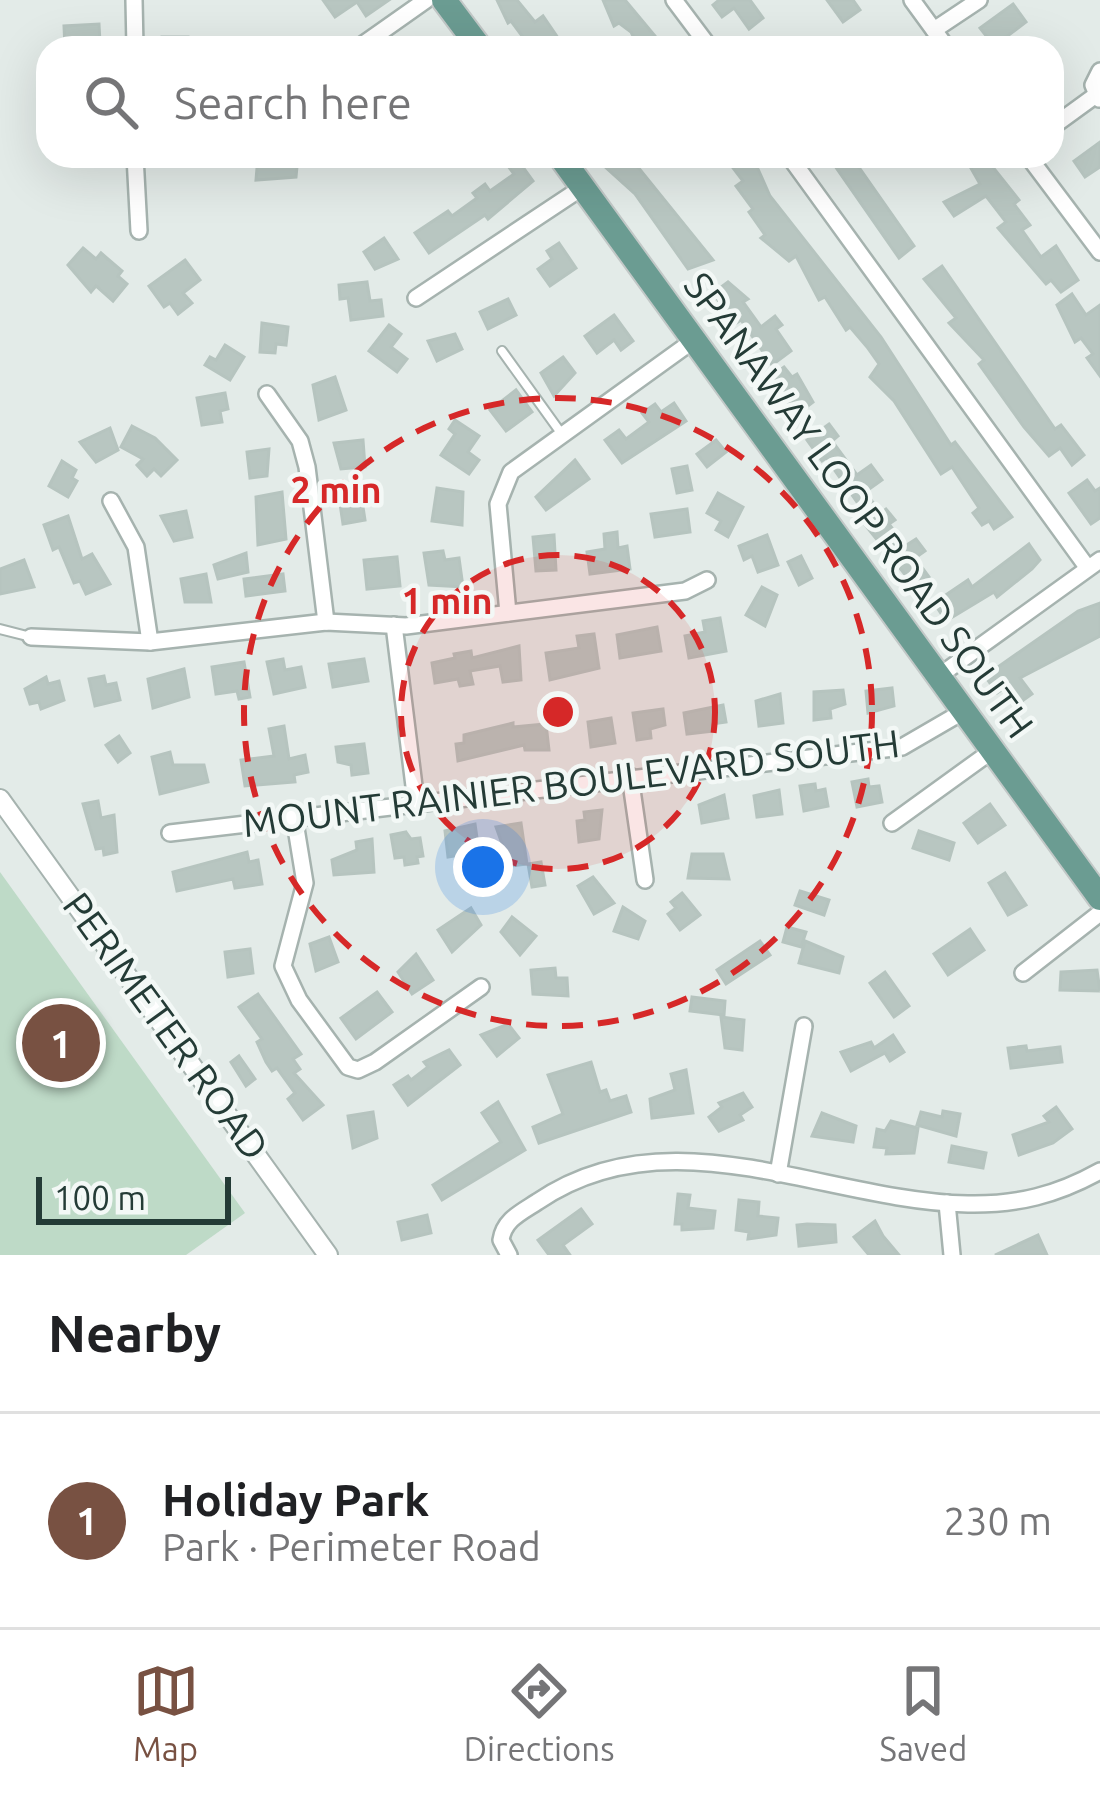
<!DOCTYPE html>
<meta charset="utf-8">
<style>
:root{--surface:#fff;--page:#f2f2f2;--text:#202124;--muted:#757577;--line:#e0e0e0;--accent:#785142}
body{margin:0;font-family:Ubuntu,sans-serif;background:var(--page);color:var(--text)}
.scale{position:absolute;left:36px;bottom:30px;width:195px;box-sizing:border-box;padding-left:12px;border:6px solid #243b36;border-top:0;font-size:33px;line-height:42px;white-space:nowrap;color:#243b36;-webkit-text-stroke:9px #f3f8f6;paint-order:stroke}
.you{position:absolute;left:483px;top:867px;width:42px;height:42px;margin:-30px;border:9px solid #fff;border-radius:50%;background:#1a73e8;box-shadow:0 0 0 18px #1a73e833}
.badge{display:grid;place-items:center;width:78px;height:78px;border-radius:50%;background:var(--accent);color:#fff;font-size:39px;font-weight:700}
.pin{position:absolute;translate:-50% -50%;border:6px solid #fff;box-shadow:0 3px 12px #0006}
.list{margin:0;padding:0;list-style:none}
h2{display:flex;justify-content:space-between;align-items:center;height:156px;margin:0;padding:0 48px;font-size:51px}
h2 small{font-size:39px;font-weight:400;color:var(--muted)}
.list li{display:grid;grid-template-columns:78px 1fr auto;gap:36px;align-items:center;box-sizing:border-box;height:216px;padding:0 48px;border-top:3px solid var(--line)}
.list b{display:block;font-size:45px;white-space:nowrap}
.list p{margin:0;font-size:39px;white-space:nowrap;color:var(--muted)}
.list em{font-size:39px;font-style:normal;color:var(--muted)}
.icon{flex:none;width:66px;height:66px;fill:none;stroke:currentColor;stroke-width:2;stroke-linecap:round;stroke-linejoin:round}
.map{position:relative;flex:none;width:1100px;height:1255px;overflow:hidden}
.search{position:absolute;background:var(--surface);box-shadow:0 12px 48px #0002;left:36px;right:36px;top:36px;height:132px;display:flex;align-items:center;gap:30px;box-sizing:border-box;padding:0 42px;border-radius:36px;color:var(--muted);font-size:45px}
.sheet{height:372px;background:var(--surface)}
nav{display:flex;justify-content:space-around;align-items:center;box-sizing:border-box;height:168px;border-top:3px solid var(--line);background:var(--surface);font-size:33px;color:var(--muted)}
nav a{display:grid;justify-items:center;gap:6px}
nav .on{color:var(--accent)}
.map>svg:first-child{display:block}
.green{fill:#bedac7}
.building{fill:#b8c6c1;stroke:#b6c4bf;stroke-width:3}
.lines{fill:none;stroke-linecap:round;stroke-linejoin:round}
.service-casing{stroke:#a6b3af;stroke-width:12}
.minor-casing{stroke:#a6b3af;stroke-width:20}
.tertiary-casing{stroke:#a6b3af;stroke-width:22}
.primary-casing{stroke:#c2c8c7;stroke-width:28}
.service{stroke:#fff;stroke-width:8}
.minor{stroke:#fff;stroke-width:15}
.tertiary{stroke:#fff;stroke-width:18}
.primary{stroke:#6b9c92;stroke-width:24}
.ring{fill:none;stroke:#d62828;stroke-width:6;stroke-dasharray:21 15}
.labels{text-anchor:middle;stroke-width:9;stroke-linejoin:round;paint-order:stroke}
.street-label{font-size:39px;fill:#243b36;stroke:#f3f8f6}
.centre{fill:#d62828;stroke:#f3f8f6;stroke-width:6}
.ring-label{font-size:36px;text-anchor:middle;font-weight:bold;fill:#d62828;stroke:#f3f8f6;stroke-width:9;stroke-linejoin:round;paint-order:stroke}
</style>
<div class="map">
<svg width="1100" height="1255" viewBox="0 0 1100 1255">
<rect width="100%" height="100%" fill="#e3ebe8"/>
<path class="green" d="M0 872 245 1213 186 1255H0Z"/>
<g class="building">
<path d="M323 0H389L366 16 357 2 335 17Z"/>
<path d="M497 0H517L535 22 543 16 558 38 551 43 554 48H531L511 21 508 23Z"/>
<path d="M603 0H625L665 48H639L631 32 619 23 614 26Z"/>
<path d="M719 0H750L763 18 749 29 734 8 722 17 713 5Z"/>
<path d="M827 0H853L860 10 843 22Z"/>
<path d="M1013 4 1026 22 994 46 980 28Z"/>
<path d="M99 24 100 43 65 48 64 26Z"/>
<rect x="162" y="37" width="26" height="11"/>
<path d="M1100 142V167L1085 177 1074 161Z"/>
<path d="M258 156H298L296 177 256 180Z"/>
<path d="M618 156H629L713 260 688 269 635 194 604 166Z"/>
<path d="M724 156H747L758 169 770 196 881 337 951 445 955 442 1012 517 994 529 989 521 982 525 973 513 979 508 952 467 941 474 894 401 870 377 879 364 867 347 850 327 846 330 825 297 819 300 796 256 789 261 761 238 765 235 749 212 753 209 736 186 743 181Z"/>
<path d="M828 156H851L914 246 899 258Z"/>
<path d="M964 156H984L1019 200 1014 204 1030 225 1022 230 1041 257 1056 246 1078 280 1061 292 1051 280 1046 284 998 228 1006 222 986 196 954 216 944 202 980 184Z"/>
<path d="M517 159 533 181 488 219 485 215 429 253 415 233 448 211 452 216 477 198 473 193 485 184 490 191 514 174 508 166Z"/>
<path d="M384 238 398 259 375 269 364 252Z"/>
<path d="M559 243 576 268 550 286 538 269 552 259 547 251Z"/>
<path d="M83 248 96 259 101 253 122 271 118 276 127 284 113 301 96 286 91 292 68 265Z"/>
<path d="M185 260 200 280 183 293 192 303 178 314 170 303 164 307 149 286Z"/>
<path d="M942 266 1055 429 1061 425 1084 455 1072 465 1060 448 1049 456 1024 427 979 364 984 360 949 323 956 318 924 279Z"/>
<path d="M367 282 370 301 381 300 383 316 351 320 348 298 340 299 339 285Z"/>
<path d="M728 282 748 299 743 302 761 327 775 316 782 325 776 329 791 351 772 365 741 320 735 324 713 293Z"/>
<path d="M1072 294 1086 315 1100 305V376L1087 358 1093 354 1081 338 1075 342 1057 305Z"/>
<path d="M508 299 516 315 488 329 480 312Z"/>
<path d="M614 315 633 341 621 350 614 340 597 353 585 336Z"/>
<path d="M262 323 288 327 286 345 276 344 275 353 260 352Z"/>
<path d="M389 325 401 334 391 347 407 359 397 372 369 351Z"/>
<path d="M455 334 462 349 437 361 428 341Z"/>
<path d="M225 345 244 357 230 380 205 365 210 357 216 360Z"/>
<path d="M563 357 575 373 554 396 541 373Z"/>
<path d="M784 367 792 377 797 374 813 402 796 415 772 376Z"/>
<path d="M335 377 346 410 319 420 313 385Z"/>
<path d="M516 390 532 412 506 431 490 410Z"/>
<path d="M225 393 228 409 220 411 222 422 202 425 197 398Z"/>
<path d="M674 403 686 421 622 463 605 440 619 430 626 439 649 422 642 413 655 404 661 412Z"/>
<path d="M455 420 479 436 468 452 479 460 469 474 441 455 455 434 449 429Z"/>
<path d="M829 424 838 436 832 441 857 475 871 465 882 480 865 492 881 513 886 509 895 520 889 524 905 546 916 539 925 551 915 558 929 577 915 587 858 516 864 512 826 458 822 461 807 440Z"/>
<path d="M132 426 155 438 177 460 161 476 154 469 147 476 137 465 143 459 121 447Z"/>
<path d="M110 428 118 450 96 462 80 442Z"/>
<path d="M363 440 365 467 341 469 334 443Z"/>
<path d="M716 440 726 452 707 467 697 454Z"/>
<path d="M269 449 267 476 250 478 247 452Z"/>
<path d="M575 460 589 479 546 510 536 497Z"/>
<path d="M62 461 76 470 72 478 77 481 68 497 49 486Z"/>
<path d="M687 466 692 490 677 493 672 469Z"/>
<path d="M1087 480 1095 491 1100 488V518L1091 524 1069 493Z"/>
<path d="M437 488 463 492 462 525 432 521Z"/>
<path d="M282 492 286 539 258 545 256 497Z"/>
<path d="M718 493 743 507 728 537 716 530 721 521 707 513Z"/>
<path d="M361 494 365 520 343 524 339 497Z"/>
<path d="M687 509 690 532 655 537 651 514Z"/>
<path d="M186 511 192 537 174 541 161 516Z"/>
<path d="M68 516 82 559 92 554 110 584 86 594 80 581 74 583 59 547 53 550 44 525Z"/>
<path d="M617 532 618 548 627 546 630 569 590 574 587 552 605 549 604 534Z"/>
<path d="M554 535 556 570 536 571 533 537Z"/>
<path d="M767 535 778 565 758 572 752 556 744 560 739 546Z"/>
<path d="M1029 544 1040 560 1032 569 997 597 994 592 946 621 934 603 968 580 972 587Z"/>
<path d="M443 551 445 560 459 558 463 587 429 585 424 553Z"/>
<path d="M246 553 248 572 218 579 214 565Z"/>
<path d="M801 556 812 578 799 585 788 562Z"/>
<path d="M397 557 400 586 367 589 364 560Z"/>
<path d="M24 560 34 587 0 594V569Z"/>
<path d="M206 574 211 602H185L181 579Z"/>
<path d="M283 574 285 591 246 596 244 579Z"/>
<path d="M762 587 777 595 765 626 746 615Z"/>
<path d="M1100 603V636L1020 678 1032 694 1018 704 1006 687 997 693 985 676 1078 611Z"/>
<path d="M720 618 726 651 689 658 685 636 705 632 703 621Z"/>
<path d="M657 627 661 651 620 658 617 635Z"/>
<path d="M594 634 599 668 550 680 546 653 579 648 577 636Z"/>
<path d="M519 646 521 680 503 682 500 666 470 671 473 684 460 686 458 679 435 683 432 663 455 658 454 654 471 651 472 658Z"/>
<path d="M283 659 285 670 301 667 305 687 274 694 267 662Z"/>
<path d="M364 659 368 681 333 687 329 664Z"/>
<path d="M244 662 250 697 239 699 237 691 216 694 212 667Z"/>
<path d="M184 669 189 697 153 708 148 679Z"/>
<path d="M104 676 106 685 116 683 120 700 95 706 89 679Z"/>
<path d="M46 677 48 684 59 681 64 700 41 709 39 702 30 704 25 689Z"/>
<path d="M892 688 894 706 868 713 866 691Z"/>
<path d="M843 690 845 704 830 709 831 718 814 720V692Z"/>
<path d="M780 694 783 723 759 726 756 701Z"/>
<path d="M723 705 726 722 712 724 714 731 687 734 684 713Z"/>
<path d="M663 709 665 725 650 729 651 738 637 740 633 713Z"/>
<path d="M611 718 615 743 591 747 588 722Z"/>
<path d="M513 723V727L546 724 549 750H525L524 745 458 761 456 744 464 743V735Z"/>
<path d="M284 726 289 759 305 755 308 772 294 775 295 782 245 786 241 760 274 756 269 729Z"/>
<path d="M119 736 130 753 118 762 106 745Z"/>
<path d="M364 744 368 773 352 775 351 765 338 762 336 747Z"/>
<path d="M170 752 173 765H204L208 782 160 794 152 757Z"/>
<path d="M868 779 869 787 879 786 882 802 857 807 852 782Z"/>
<path d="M815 784 816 791 825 789 828 806 804 811 800 786Z"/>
<path d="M779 790 782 814 757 817 754 796Z"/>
<path d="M724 795 728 818 702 823 699 805Z"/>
<path d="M98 801 101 818 114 815 117 852 104 855 103 848 96 849 83 804Z"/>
<path d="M990 804 1005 825 978 843 964 823Z"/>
<path d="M602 810 599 839 579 842 577 821 585 820 584 812Z"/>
<path d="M521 823 527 864 510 866 496 827Z"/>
<path d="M475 824 479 852 448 857 445 831Z"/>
<path d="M919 831 954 843 949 860 913 848Z"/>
<path d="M406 832 411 839 420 838 423 856 417 857 418 863 405 865 404 857 395 858 391 835Z"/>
<path d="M372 839 374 872 334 875 332 860 357 850 356 842Z"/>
<path d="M247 852 249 862 258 860 262 884 235 888 233 879 177 891 173 872Z"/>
<path d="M692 854H723L729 879 688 878Z"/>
<path d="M541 862 545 885 532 887 528 864Z"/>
<path d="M1005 873 1026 905 1008 915 989 883Z"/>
<path d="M593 877 614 903 594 914 578 886Z"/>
<path d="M800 891 829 900 824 915 795 905Z"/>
<path d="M682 893 700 915 680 930 668 914 676 908 671 902Z"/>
<path d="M623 907 645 921 638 939 614 931Z"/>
<path d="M471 908 481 925 452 952 438 930Z"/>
<path d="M512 917 536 936 520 955 501 932Z"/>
<path d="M787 927 806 932 801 947 783 942Z"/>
<path d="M970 929 984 950 948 975 934 954Z"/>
<path d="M329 937 338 962 316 971 310 944Z"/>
<path d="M760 941 770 955 726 984 717 970Z"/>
<path d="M805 941 843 957 839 973 799 963Z"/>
<path d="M250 949 253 973 228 977 225 952Z"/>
<path d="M416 954 433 980 412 994 398 972Z"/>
<path d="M555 968 556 978H567L568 996 533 994 531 970Z"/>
<path d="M885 972 909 1006 894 1017 870 983Z"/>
<path d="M1061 972 1097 970 1100 991 1060 990Z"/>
<path d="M377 992 392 1012 356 1039 341 1018Z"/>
<path d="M258 994 301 1054 293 1059 300 1069 294 1073 323 1105 303 1120 288 1099 295 1093 277 1068 272 1071 266 1062 257 1042 262 1039 239 1007Z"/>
<path d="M692 997 725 1001 724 1015 690 1011Z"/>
<path d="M721 1017 744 1020 742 1050 725 1048Z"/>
<path d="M508 1024 519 1038 497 1056 481 1035Z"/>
<path d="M893 1035 904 1052 890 1061 885 1053 851 1071 841 1052 871 1042 874 1048Z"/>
<path d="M1026 1046 1027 1051 1060 1047 1062 1062 1011 1068 1008 1048Z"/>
<path d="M449 1050 460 1065 408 1105 394 1085 408 1076 411 1080 428 1067 424 1062Z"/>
<path d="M239 1056 255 1079 246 1086 231 1062Z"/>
<path d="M591 1062 600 1092 606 1090 610 1101 626 1096 631 1112 539 1143 533 1127 563 1114 548 1075Z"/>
<path d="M686 1070 693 1113 652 1118 650 1099 675 1090 671 1074Z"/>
<path d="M743 1093 752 1107 740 1115 743 1120 719 1131 709 1117 722 1107 719 1103Z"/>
<path d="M498 1102 525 1150 442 1200 433 1185 501 1142 482 1113Z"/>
<path d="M1056 1107 1072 1129 1053 1143 1019 1155 1013 1135 1049 1122 1044 1116Z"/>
<path d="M943 1111 960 1114 956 1136 917 1125 921 1112 942 1117Z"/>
<path d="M373 1112 377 1138 353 1148 348 1116Z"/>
<path d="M822 1113 856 1126 853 1142 812 1136Z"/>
<path d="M891 1121 918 1128 914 1153 886 1154 887 1148 874 1147 877 1129 885 1131Z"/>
<path d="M952 1146 986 1153 983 1168 949 1162Z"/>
<path d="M678 1194 690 1195 688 1208 715 1211 713 1228 682 1230V1224H675Z"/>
<path d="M739 1200 759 1202 758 1216 778 1218 776 1235 748 1239 749 1232 736 1230Z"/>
<path d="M581 1209 592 1224 563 1245 570 1255H549L538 1240Z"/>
<path d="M427 1215 431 1233 402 1240 398 1222Z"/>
<path d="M875 1221 883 1236 899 1255H869L854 1237Z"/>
<path d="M807 1224 835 1225 836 1242 799 1246 797 1225Z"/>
<path d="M1038 1235 1047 1255H995Z"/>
</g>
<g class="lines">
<g class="service-casing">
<g id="service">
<path d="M502 351 561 433"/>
<path d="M0 629 31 637"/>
</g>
</g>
<g class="minor-casing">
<g id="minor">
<path d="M134 0 135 48"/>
<path d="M674 0 710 48"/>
<path d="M912 0 947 48"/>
<path d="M934 30 979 0"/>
<path d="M358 48 426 0"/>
<path d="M1099 99 1093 85 1100 71"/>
<path d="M1052 127 1096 95"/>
<path d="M135 156 139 231"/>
<path d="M789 156 1087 567"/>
<path d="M1028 156 1100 252"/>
<path d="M416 298 583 187"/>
<path d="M267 394 300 441 307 467 326 622"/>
<path d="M111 501 136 547 150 642"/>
<path d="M508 613 498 504 511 472 694 340"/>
<path d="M394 625 416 802"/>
<path d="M31 637 150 642 326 622 406 626 685 591 707 580"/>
<path d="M939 676 1100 560"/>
<path d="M630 776 645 880"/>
<path d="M294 816 305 883 283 966 299 1000 348 1067 358 1070 375 1062 481 987"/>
<path d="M892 823 993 750"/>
<path d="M170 833 902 747 964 711"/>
<path d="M1023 973 1100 913"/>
<path d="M778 1174 804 1026"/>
<path d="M947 1203 952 1255"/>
<path d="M509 1255 501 1240C504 1220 520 1213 537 1202 669 1111 824 1201 968 1204 1017 1205 1057 1195 1100 1171"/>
</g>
</g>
<g class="tertiary-casing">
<path id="tertiary" d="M0 799 328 1255"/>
</g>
<g class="primary-casing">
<g id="primary">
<path d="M444 0 480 48"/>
<path d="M560 156 1100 898"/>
</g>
</g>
<use href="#service" class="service"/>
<use href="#minor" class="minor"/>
<use href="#tertiary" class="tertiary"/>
<use href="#primary" class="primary"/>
</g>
<circle cx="558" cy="712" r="157" fill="#d62828" fill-opacity=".12"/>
<g class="ring">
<circle cx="558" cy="712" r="157"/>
<circle cx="558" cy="712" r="314"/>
</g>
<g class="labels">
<g class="street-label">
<text transform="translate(859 505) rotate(54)" y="14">SPANAWAY LOOP ROAD SOUTH</text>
<text transform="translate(571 783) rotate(-7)" y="14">MOUNT RAINIER BOULEVARD SOUTH</text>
<text transform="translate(166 1026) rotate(54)" y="14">PERIMETER ROAD</text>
</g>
</g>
<circle cx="558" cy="712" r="18" class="centre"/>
<g class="ring-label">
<text x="336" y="503">2 min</text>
<text x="447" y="614">1 min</text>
</g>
</svg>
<div class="scale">100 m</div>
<div class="you"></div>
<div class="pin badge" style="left:61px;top:1043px">1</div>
<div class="search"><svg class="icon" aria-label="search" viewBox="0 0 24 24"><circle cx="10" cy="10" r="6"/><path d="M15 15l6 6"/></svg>Search here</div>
</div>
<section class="sheet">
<h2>Nearby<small></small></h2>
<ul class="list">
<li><span class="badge">1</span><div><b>Holiday Park</b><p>Park · Perimeter Road</p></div><em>230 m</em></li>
</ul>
</section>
<nav>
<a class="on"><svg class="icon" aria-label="map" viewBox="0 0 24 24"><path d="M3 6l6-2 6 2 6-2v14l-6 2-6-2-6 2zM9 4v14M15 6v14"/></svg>Map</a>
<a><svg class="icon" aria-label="directions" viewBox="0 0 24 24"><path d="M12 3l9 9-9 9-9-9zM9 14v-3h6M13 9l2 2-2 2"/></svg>Directions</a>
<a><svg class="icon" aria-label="saved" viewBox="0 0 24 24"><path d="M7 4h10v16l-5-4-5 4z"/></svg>Saved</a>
</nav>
